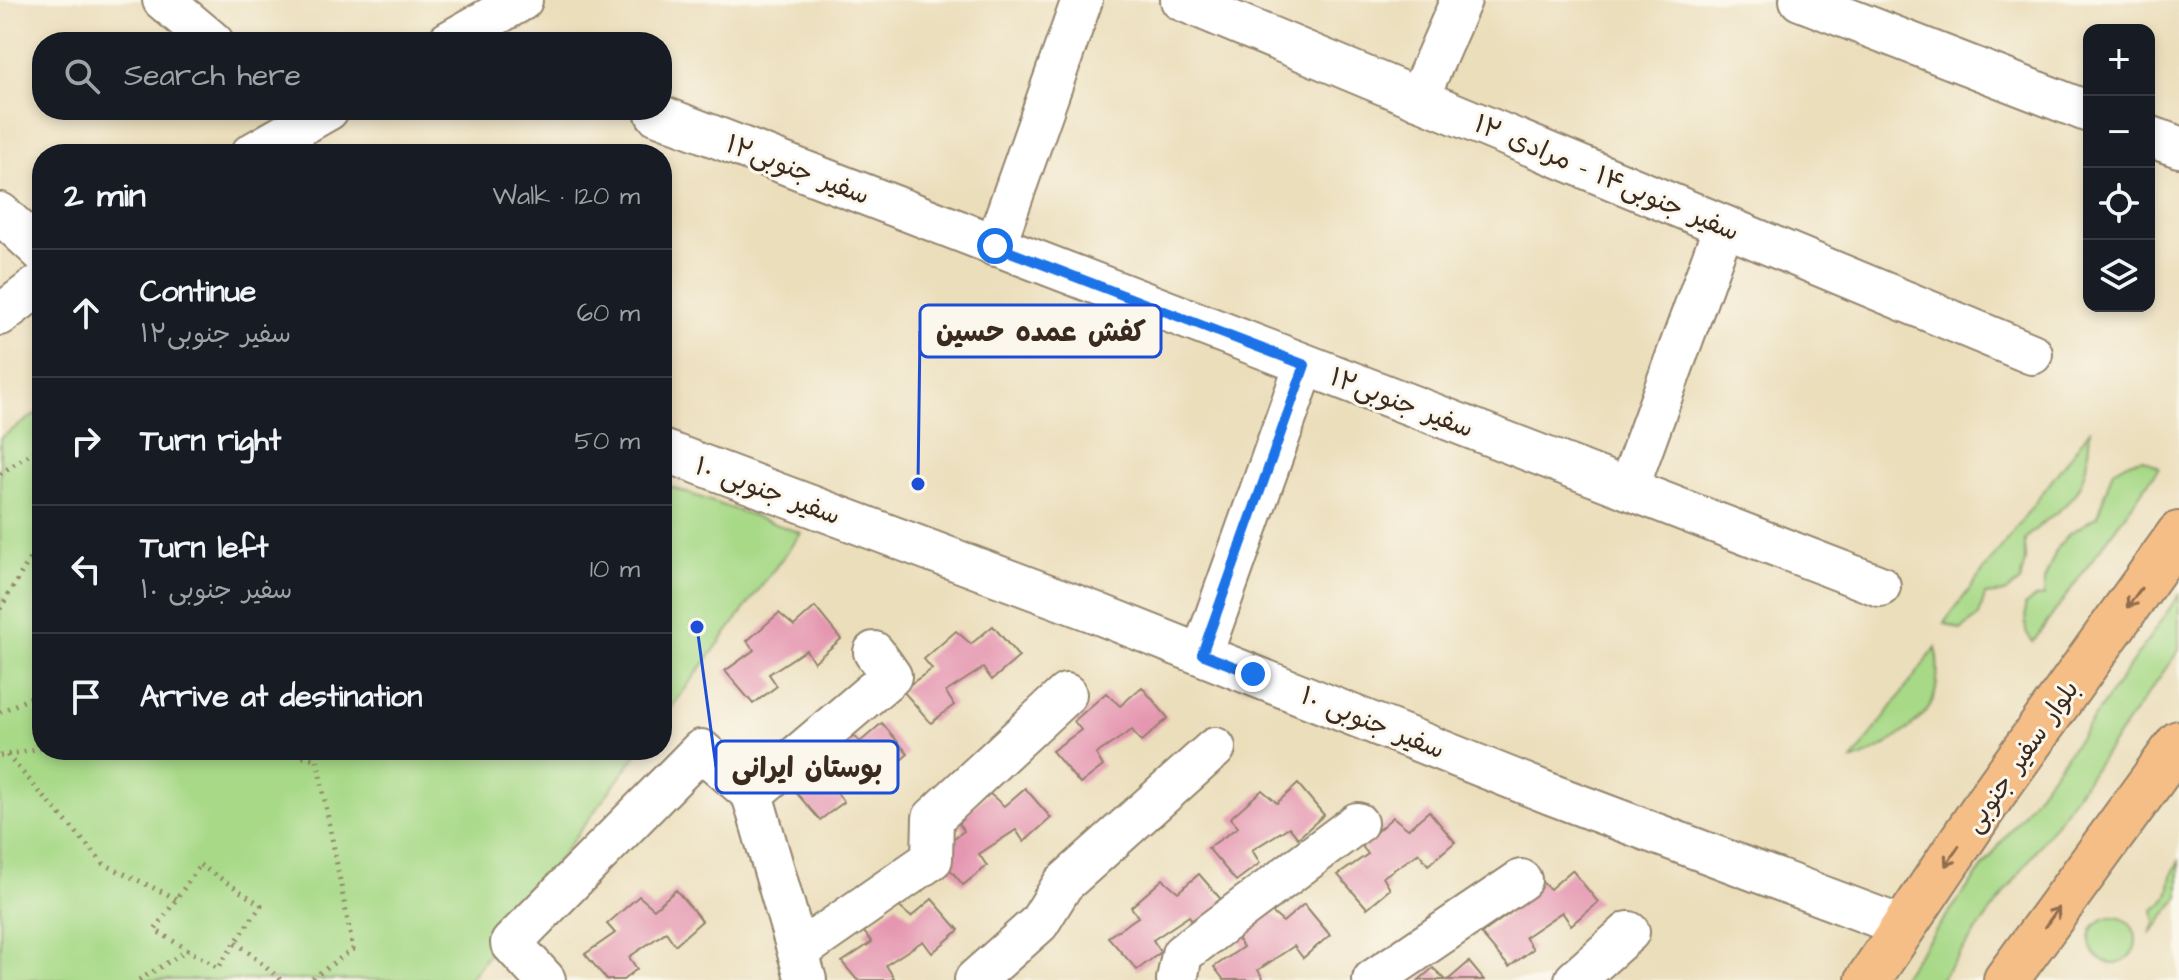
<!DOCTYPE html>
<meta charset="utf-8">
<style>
:root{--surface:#171b24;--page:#20242c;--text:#f1f3f6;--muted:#9ea1a6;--line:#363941}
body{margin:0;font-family:"Architects Daughter","Playpen Sans Arabic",sans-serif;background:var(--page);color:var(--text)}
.controls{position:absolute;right:24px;top:24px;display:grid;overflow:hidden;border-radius:16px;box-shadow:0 4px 12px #0003}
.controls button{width:72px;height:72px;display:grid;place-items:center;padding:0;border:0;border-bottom:2px solid var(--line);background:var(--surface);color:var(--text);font:40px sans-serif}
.stop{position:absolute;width:24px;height:24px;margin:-18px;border:6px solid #1a73e8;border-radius:50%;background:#fff}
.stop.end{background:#1a73e8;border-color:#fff;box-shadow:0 2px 8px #0008}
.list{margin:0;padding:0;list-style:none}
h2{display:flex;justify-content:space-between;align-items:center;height:104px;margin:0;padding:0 32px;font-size:34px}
h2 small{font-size:26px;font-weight:400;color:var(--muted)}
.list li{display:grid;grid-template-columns:52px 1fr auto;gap:24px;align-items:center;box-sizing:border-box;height:128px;padding:0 32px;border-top:2px solid var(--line)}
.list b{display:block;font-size:30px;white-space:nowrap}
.list p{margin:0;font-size:26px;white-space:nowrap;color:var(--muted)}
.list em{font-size:26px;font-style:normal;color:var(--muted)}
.icon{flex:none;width:44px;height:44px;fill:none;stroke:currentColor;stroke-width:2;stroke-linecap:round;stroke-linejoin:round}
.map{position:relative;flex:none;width:2179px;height:980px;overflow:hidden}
.search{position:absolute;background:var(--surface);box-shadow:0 4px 12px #0003;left:32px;top:32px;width:640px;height:88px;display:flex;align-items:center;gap:20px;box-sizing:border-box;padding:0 28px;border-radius:32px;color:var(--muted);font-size:30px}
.panel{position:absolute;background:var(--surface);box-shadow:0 4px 12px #0003;left:32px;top:144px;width:640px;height:616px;border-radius:32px}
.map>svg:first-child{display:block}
.green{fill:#a7d987;stroke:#718252;stroke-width:2}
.building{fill:#e597b1}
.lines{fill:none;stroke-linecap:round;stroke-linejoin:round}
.minor-casing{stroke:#93846c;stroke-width:44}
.major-casing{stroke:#93846c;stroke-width:48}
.path{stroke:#93846c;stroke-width:5;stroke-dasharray:2 6;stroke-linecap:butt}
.minor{stroke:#fff;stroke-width:40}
.major{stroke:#f6be87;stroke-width:44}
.oneway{stroke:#8f6d4d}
.route{stroke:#1a73e8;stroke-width:10}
.labels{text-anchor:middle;stroke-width:6;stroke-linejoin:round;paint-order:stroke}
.street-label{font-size:26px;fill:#3b2a1e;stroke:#fbf7ec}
.leader{fill:none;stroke:#1d4ed8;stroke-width:3}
.callout-dot{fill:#1d4ed8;stroke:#fbf7ec;stroke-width:3}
.callout{fill:#fbf7ec;stroke:#1d4ed8;stroke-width:3}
.callout-label{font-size:28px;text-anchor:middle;font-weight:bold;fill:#3b2a1e}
</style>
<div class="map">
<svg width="2179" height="980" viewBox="0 0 2179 980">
<rect width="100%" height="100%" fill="#fbf7ec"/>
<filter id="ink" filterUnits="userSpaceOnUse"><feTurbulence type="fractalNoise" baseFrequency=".0125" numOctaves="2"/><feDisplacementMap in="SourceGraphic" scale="16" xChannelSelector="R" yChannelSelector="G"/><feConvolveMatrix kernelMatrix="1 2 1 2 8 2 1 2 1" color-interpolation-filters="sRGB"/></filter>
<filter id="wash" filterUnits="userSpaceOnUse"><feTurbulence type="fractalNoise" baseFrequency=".006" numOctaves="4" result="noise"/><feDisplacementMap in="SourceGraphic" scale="32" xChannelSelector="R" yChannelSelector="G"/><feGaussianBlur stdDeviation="1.8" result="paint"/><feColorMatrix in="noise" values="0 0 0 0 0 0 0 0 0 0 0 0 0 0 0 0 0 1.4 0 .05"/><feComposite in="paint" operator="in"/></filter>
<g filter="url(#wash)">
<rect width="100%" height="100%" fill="#ebdebb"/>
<g class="green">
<path d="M42 410V750H640L469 980H0V438Z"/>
<path d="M2090 430C2088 458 2087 486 2064 506 2051 518 2037 526 2025 539V561L2020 582 2004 593 1985 595 1979 616 1961 630 1944 623Z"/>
<path d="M2142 459 2159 467 2033 642 2026 632 2025 605 2035 598 2044 596V581L2058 546 2069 534 2097 516 2113 470 2127 462Z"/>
<path d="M662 484 801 533 662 720Z"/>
<path d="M2179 595V650L2020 873 1940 980H1899L2088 726Z"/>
<path d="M1936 647C1938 663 1939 681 1934 697 1925 724 1878 752 1852 761Z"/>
<path d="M2179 861V897L2150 935 2155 924 2153 910C2179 896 2163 884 2179 861Z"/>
<circle cx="2113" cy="940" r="23"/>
</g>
<g id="blocks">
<g class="building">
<path d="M815 607 841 639 814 662 806 650 769 674 777 686 753 704 725 671 754 650 747 641 779 613 794 626Z"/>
<path d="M993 626 1019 657 992 680 983 668 946 692 954 705 931 723 902 690 932 669 924 659 956 631 971 644Z"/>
<path d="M1142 687 1168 718 1141 742 1132 730 1096 754 1103 766 1080 784 1052 751 1081 730 1074 721 1106 693 1120 706Z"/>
<path d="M882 723 908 754 881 778 872 765 835 790 844 802 820 820 791 787 821 766 813 757 846 728 860 742Z"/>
<path d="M1298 784 1324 815 1298 838 1289 827 1252 850 1260 863 1236 881 1208 848 1238 827 1230 818 1262 790 1277 803Z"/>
<path d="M1025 788 1051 818 1024 842 1016 830 979 854 987 866 963 885 935 851 964 831 957 821 989 793 1004 806Z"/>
<path d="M1429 811 1455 842 1428 865 1419 853 1383 877 1390 889 1367 908 1338 875 1368 854 1361 845 1393 817 1408 829Z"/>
<path d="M1572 870 1598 902 1571 925 1562 912 1525 937 1533 949 1509 967 1481 934 1510 913 1503 904 1535 876 1550 889Z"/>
<path d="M1199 874 1225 904 1198 928 1189 916 1153 940 1161 952 1137 970 1108 937 1138 917 1131 907 1163 879 1178 892Z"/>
<path d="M676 890 702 921 675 945 666 932 629 957 637 969 623 980H607L585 954 615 933 607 924 639 896 654 909Z"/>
<path d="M932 899 959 930 932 953 923 941 886 965 894 978 891 980H857L842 962 872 942 864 932 896 904 911 917Z"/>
<path d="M1304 904 1330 935 1303 958 1294 946 1258 970 1264 980H1224L1214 967 1243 947 1236 937 1268 909 1283 922Z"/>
<path d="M1469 962 1484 980H1448Z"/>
<path d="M1433 968 1446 980H1419Z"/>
</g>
</g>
</g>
<g filter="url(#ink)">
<use href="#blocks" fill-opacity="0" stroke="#93846c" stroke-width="2"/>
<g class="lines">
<g class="minor-casing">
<g id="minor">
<path d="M163 0 213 42"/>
<path d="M1181 0 2032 354"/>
<path d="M1800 0 2089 112"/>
<path d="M448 42 522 0"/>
<path d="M1418 99 1461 0"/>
<path d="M656 114 1880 586"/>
<path d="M2149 136 2179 147"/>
<path d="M251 154 328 110"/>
<path d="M0 213 42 252"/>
<path d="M995 246 1082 0"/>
<path d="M0 315 42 283"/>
<path d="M662 450 1094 612 1553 795 1904 927"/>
<path d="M1628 489 1724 226"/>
<path d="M1202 654 1305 365"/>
<path d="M798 952 932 859 933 818 1066 694"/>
<path d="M545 980 511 943 701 750 752 794"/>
<path d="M806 980 752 794 891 676 874 652"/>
<path d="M975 980 1039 923 1063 884 1215 748"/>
<path d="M1177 980 1182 954 1357 823"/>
<path d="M1373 980 1521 880"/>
<path d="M1575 980 1629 932"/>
</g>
</g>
<g class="major-casing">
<g id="major">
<path d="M1868 980 1993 794 2179 534"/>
<path d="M2006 980 2179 743"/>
</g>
</g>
<g class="path">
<path d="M0 474 42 446"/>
<path d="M0 609 42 538"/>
<path d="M0 712 36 695H42"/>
<path d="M271 750 317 759 353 949 310 980"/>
<path d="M7 755 104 864 177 899"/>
<path d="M0 756 42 748"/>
<path d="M200 865 261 905 218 968 155 930Z"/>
<path d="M236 942 281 980"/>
<path d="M139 980 188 950"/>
</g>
<use href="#minor" class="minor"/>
<use href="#major" class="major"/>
</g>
<defs><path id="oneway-shaft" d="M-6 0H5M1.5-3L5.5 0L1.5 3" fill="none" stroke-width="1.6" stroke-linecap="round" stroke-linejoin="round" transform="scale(2)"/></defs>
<g class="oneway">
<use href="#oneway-shaft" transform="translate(2134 598) rotate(126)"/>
<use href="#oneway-shaft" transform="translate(1952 856) rotate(124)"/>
<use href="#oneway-shaft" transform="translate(2052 917) rotate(-54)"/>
</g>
</g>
<g class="lines" filter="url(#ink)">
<path class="route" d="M995 246 1305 365 1202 654 1253 674"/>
</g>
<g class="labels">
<g class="street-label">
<text transform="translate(798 169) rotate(21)" y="9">سفیر جنوبی۱۲</text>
<text transform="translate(1607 177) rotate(23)" y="9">سفیر جنوبی۱۴ - مرادی ۱۲</text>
<text transform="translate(1402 402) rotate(21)" y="9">سفیر جنوبی۱۲</text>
<text transform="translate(768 490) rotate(20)" y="9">سفیر جنوبی ۱۰</text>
<text transform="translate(1373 722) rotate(22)" y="9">سفیر جنوبی ۱۰</text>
<text transform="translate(2021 756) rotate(-55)" y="9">بلوار سفیر جنوبی</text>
</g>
</g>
<path class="leader" d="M918 484L920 331M697 627L716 767"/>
<g class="callout-dot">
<circle cx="918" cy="484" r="8"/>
<circle cx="697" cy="627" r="8"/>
</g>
<g class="callout">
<rect x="920" y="305" width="241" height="52" rx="8"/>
<rect x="716" y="741" width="182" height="52" rx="8"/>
</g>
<g class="callout-label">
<text x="1041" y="341">کفش عمده حسین</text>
<text x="807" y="777">بوستان ایرانی</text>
</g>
</svg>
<div class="controls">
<button>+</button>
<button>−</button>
<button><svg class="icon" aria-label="locate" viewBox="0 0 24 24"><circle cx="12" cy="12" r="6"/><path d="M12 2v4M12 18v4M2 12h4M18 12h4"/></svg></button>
<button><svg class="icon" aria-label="layers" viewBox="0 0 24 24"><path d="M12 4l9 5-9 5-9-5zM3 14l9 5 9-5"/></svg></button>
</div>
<div class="stop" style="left:995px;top:246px"></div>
<div class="stop end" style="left:1253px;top:674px"></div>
<div class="search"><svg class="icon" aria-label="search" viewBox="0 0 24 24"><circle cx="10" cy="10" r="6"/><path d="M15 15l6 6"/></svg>Search here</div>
<section class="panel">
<h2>2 min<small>Walk · 120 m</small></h2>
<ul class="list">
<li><svg class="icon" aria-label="ahead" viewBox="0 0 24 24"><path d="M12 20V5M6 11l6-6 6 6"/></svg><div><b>Continue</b><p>سفیر جنوبی۱۲</p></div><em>60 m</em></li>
<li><svg class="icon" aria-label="right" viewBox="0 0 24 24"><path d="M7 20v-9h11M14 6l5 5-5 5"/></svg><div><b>Turn right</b></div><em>50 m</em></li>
<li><svg class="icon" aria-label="left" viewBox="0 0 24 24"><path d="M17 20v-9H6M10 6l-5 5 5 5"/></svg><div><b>Turn left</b><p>سفیر جنوبی ۱۰</p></div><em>10 m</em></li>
<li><svg class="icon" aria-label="arrive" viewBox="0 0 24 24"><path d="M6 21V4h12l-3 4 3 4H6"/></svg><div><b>Arrive at destination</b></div></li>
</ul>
</section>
</div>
